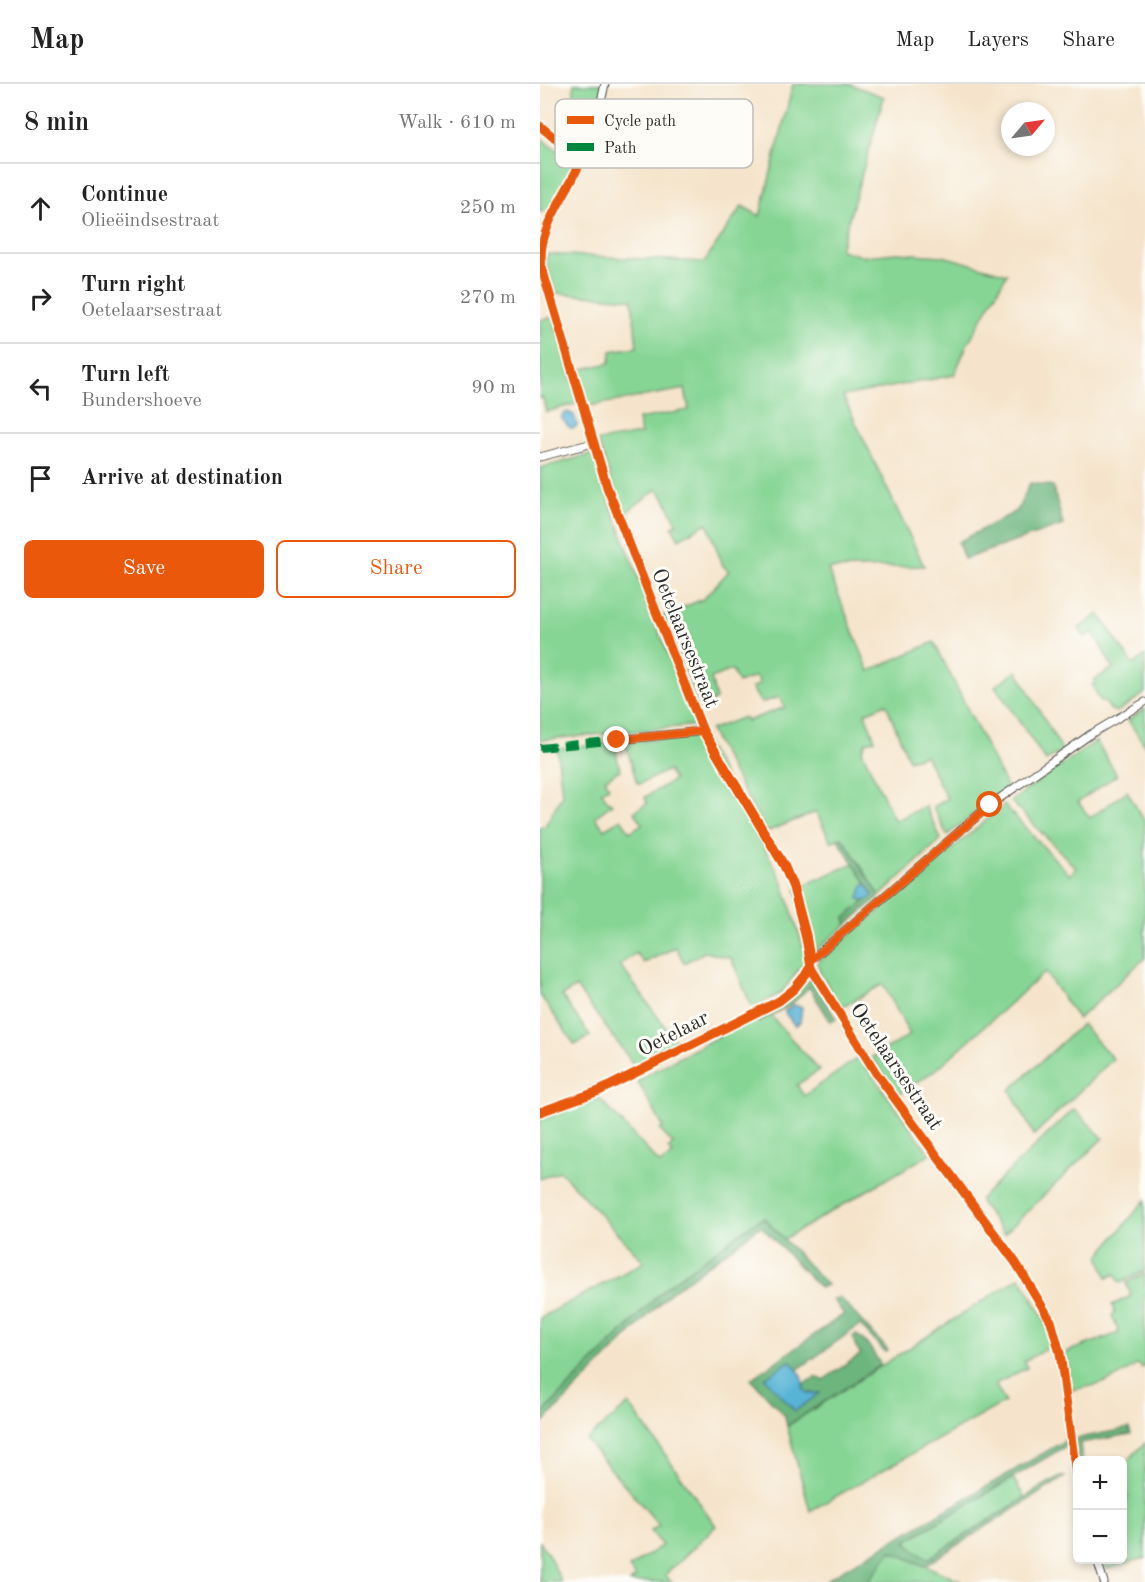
<!DOCTYPE html>
<meta charset="utf-8">
<style>
:root{--surface:#fff;--page:#f6f6f6;--text:#222;--muted:#767676;--line:#e0e0e0;--accent:#ea580c}
body{margin:0;font-family:"Old Standard TT",serif;background:var(--page);color:var(--text)}
.controls{position:absolute;right:18px;bottom:18px;display:grid;overflow:hidden;border-radius:9px;box-shadow:0 3px 9px #0003}
.controls button{width:54px;height:54px;display:grid;place-items:center;padding:0;border:0;border-bottom:2px solid var(--line);background:var(--surface);color:var(--text);font:30px sans-serif}
.compass{position:absolute;left:461px;top:18px;width:54px;height:54px;border-radius:50%;background:var(--surface);box-shadow:0 3px 9px #0003;rotate:61deg}
.stop{position:absolute;width:18px;height:18px;margin:-14px;border:4px solid #ea580c;border-radius:50%;background:#fff}
.stop.end{background:#ea580c;border-color:#fff;box-shadow:0 2px 6px #0008}
.list{margin:0;padding:0;list-style:none}
h2{display:flex;justify-content:space-between;align-items:center;height:78px;margin:0;padding:0 24px;font-size:26px}
h2 small{font-size:20px;font-weight:400;color:var(--muted)}
.list li{display:grid;grid-template-columns:39px 1fr auto;gap:18px;align-items:center;box-sizing:border-box;height:90px;padding:0 24px;border-top:2px solid var(--line)}
.list b{display:block;font-size:22px;white-space:nowrap}
.list p{margin:0;font-size:20px;white-space:nowrap;color:var(--muted)}
.list em{font-size:20px;font-style:normal;color:var(--muted)}
.actions{display:flex;gap:12px;padding:18px 24px}
.actions a{flex:1;padding:14px 0;border:2px solid var(--accent);border-radius:9px;text-align:center;font-size:21px;color:var(--accent)}
.actions .main{background:var(--accent);color:#fff}
.icon{flex:none;width:33px;height:33px;fill:none;stroke:currentColor;stroke-width:2;stroke-linecap:round;stroke-linejoin:round}
.map{position:relative;flex:none;width:605px;height:1498px;overflow:hidden}
header{display:flex;align-items:center;gap:36px;box-sizing:border-box;height:84px;padding:0 30px;background:var(--surface);border-bottom:2px solid var(--line)}
header strong{font-size:28px}
nav{display:flex;gap:33px;margin-inline-start:auto;font-size:21px}
main{display:flex}
aside{flex:1;background:var(--surface)}
.map>svg:first-child{display:block}
.green{fill:#86d594;stroke:#588060;stroke-width:1.5}
.forest{fill:#6cb67e;stroke:#4c7054;stroke-width:1.5}
.water{fill:#59b4d7;stroke:#427081;stroke-width:1.5}
.lines{fill:none;stroke-linecap:round;stroke-linejoin:round}
.street-casing{stroke:#494743;stroke-width:9}
.street{stroke:#fff;stroke-width:7}
.quiet{stroke:#00873e;stroke-width:8;stroke-dasharray:15 8;stroke-linecap:butt}
.cycleway-casing{stroke:#fdfcf7;stroke-width:13}
.cycleway{stroke:#e8590c;stroke-width:9}
.route{stroke:#ea580c;stroke-width:8}
.labels{text-anchor:middle;stroke-width:6;stroke-linejoin:round;paint-order:stroke}
.street-label{font-size:21px;fill:#2b2b2b;stroke:#fdfcf7}
.key{fill:#fdfcf7;stroke:#bebdba;stroke-width:1.5}
.key-label{font-size:16px;fill:#2b2b2b}
</style>
<header>
<strong>Map</strong>
<nav><a>Map</a><a>Layers</a><a>Share</a></nav>
</header>
<main>
<aside>
<h2>8 min<small>Walk · 610 m</small></h2>
<ul class="list">
<li><svg class="icon" aria-label="ahead" viewBox="0 0 24 24"><path d="M12 20V5M6 11l6-6 6 6"/></svg><div><b>Continue</b><p>Olieëindsestraat</p></div><em>250 m</em></li>
<li><svg class="icon" aria-label="right" viewBox="0 0 24 24"><path d="M7 20v-9h11M14 6l5 5-5 5"/></svg><div><b>Turn right</b><p>Oetelaarsestraat</p></div><em>270 m</em></li>
<li><svg class="icon" aria-label="left" viewBox="0 0 24 24"><path d="M17 20v-9H6M10 6l-5 5 5 5"/></svg><div><b>Turn left</b><p>Bundershoeve</p></div><em>90 m</em></li>
<li><svg class="icon" aria-label="arrive" viewBox="0 0 24 24"><path d="M6 21V4h12l-3 4 3 4H6"/></svg><div><b>Arrive at destination</b></div></li>
</ul>
<div class="actions"><a class="main">Save</a><a>Share</a></div>
</aside>
<div class="map">
<svg width="605" height="1498" viewBox="0 0 605 1498">
<rect width="100%" height="100%" fill="#fdfcf7"/>
<filter id="ink" filterUnits="userSpaceOnUse"><feTurbulence type="fractalNoise" baseFrequency=".0167" numOctaves="2"/><feDisplacementMap in="SourceGraphic" scale="12" xChannelSelector="R" yChannelSelector="G"/><feConvolveMatrix kernelMatrix="1 2 1 2 8 2 1 2 1" color-interpolation-filters="sRGB"/></filter>
<filter id="wash" filterUnits="userSpaceOnUse"><feTurbulence type="fractalNoise" baseFrequency=".008" numOctaves="4" result="noise"/><feDisplacementMap in="SourceGraphic" scale="24" xChannelSelector="R" yChannelSelector="G"/><feGaussianBlur stdDeviation="1.35" result="paint"/><feColorMatrix in="noise" values="0 0 0 0 0 0 0 0 0 0 0 0 0 0 0 0 0 1.4 0 .05"/><feComposite in="paint" operator="in"/></filter>
<g filter="url(#wash)">
<rect width="100%" height="100%" fill="#f5e4cb"/>
<g class="green">
<path d="M34 0H64L46 61 34 26Z"/>
<path d="M253 0H309L344 13 300 166 323 172 357 169 403 172 467 190 427 261 414 291 303 312 384 482 288 485 329 587 394 558 467 704 407 751 393 723 407 715 385 671 369 676 346 620 325 629 335 656 326 658 322 667 355 737 385 722 401 755 340 812 302 753 291 758 276 728 226 748 175 656 170 646 204 633 207 637 245 623 239 613 221 619 212 604 220 600 216 592 198 599 192 586 171 594 176 615 161 624 123 532 163 515 189 487 183 482 167 439 139 455 132 443 137 440 125 415 117 405 83 431 58 357 101 350 98 335 149 326 145 305 49 322 38 286 70 279 71 267 97 263 92 215 15 209 7 182V170L164 178 202 122 220 132Z"/>
<path d="M0 53 10 62 36 77 37 81 17 124 0 128Z"/>
<path d="M13 233 39 319 6 328 3 314H0V236Z"/>
<path d="M52 370 114 536 157 641 0 656V384Z"/>
<path d="M559 530 593 581 605 571V609L577 628 571 626 564 617 561 618 552 601 556 599 554 596 573 584 553 548 544 553 539 544Z"/>
<path d="M477 587 522 666 506 677 455 602Z"/>
<path d="M605 625V662L588 636Z"/>
<path d="M162 652 242 796 267 875 241 909 212 924 191 874 165 868 144 879 136 863 104 879 96 869 80 881 139 962 97 985 36 903 22 912 50 952 35 961 0 911V743L5 742 22 711 17 665 74 659 80 686 65 695 69 703 61 707 68 717 72 720 55 733 64 745 81 735 90 748 102 740 94 728 107 719 105 713 134 696 128 686 100 700 97 699 85 658Z"/>
<path d="M556 657 577 691 538 718 550 734 587 707 605 738V874L538 935 505 888 398 984 359 1011 332 973 370 951 343 900 301 924 280 888 278 878 464 721 530 791 536 784 471 717Z"/>
<path d="M314 779 327 800 323 801 322 817H326L305 834 307 840 274 868 256 805Z"/>
<path d="M231 932 279 986 257 1001 264 1012 319 973 390 1070 244 1155 224 1134 217 1137 126 1203 0 1332V1234L104 1178 20 1087 0 1095V1036L59 1014 120 1080 133 1070 128 1065 133 1060 120 1046 123 1043 97 996 211 935 219 938Z"/>
<path d="M542 940 573 975 494 1051 470 1006Z"/>
<path d="M534 1025 563 1054 464 1150 440 1118V1115Z"/>
<path d="M605 1116V1187L580 1199 575 1190 567 1194 559 1172Z"/>
<path d="M605 1190V1282L602 1284 598 1280C574 1297 559 1302 530 1306L526 1268 579 1249 572 1231 575 1229 572 1221 591 1212 586 1199Z"/>
<path d="M480 1193 504 1234 514 1261 484 1277 487 1284 455 1300 465 1318 270 1427 247 1342Z"/>
<path d="M89 1320 176 1442 125 1491 132 1498H90L96 1493 89 1484 122 1461 111 1447 119 1441 46 1356Z"/>
<path d="M605 1359V1476L604 1474 567 1485 564 1476H582L583 1418 588 1413 583 1408V1381Z"/>
<path d="M473 1394 485 1414 388 1475 376 1467 366 1457Z"/>
<path d="M0 1458C10 1470 14 1484 22 1498H0Z"/>
<path d="M351 1466 422 1498H328Z"/>
</g>
<g class="forest">
<path d="M490 399 513 402 523 441 424 475 418 458 477 427Z"/>
<path d="M302 753 340 812 307 840 305 834 333 810 298 755Z"/>
<path d="M269 892 296 935 291 938 269 903 252 920 219 938 211 935 248 915 264 895Z"/>
<path d="M224 1134 287 1201 280 1204 221 1142 130 1209 0 1342V1332L126 1203 217 1137Z"/>
<path d="M299 1213 348 1266 345 1268 320 1241 257 1286 250 1277 225 1294 255 1327 278 1309H267L264 1306 263 1300 276 1293 283 1296 321 1270 316 1264 313 1253 316 1250 329 1262 341 1281 247 1342 245 1332 211 1295 304 1230 293 1216Z"/>
<path d="M589 1344 591 1350 540 1359 542 1376H538L534 1355Z"/>
<path d="M526 1356V1362L367 1456 366 1457 376 1467 388 1475 503 1402 521 1392 525 1393 384 1482 351 1467 328 1498H288L287 1495Z"/>
</g>
<g class="water">
<path d="M28 328 34 331 37 341 35 344H30L21 334 23 330Z"/>
<path d="M327 800 333 812 326 817 319 815 322 803Z"/>
<path d="M254 921 262 923 260 938 255 942 245 929V927Z"/>
<path d="M250 1277 262 1291 264 1306 267 1309H280L255 1327 225 1294Z"/>
</g>
</g>
<g filter="url(#ink)">
<g class="lines">
<g class="street-casing">
<g id="street">
<path d="M65 0C59 28 52 57 39 83 23 117 3 142 1 181L67 403 163 647 244 781 253 803 266 851 271 884 336 989 476 1179 511 1237 520 1269 538 1405"/>
<path d="M0 42 23 61 44 69"/>
<path d="M0 373 53 359"/>
<path d="M77 656 163 647"/>
<path d="M271 876 450 721 551 650 605 618"/>
<path d="M0 1028 59 1007 239 917 254 905 271 884"/>
<path d="M557 1476 564 1498"/>
</g>
</g>
<use href="#street" class="street"/>
<path class="quiet" d="M0 664 77 656"/>
<g class="cycleway-casing">
<g id="cycleway">
<path d="M0 42 23 61 44 69C33 101 8 129 2 162 1 168 1 175 1 181L67 403 163 647 244 781 253 803 266 851 271 884 336 989 476 1179 511 1237 520 1269 538 1405"/>
<path d="M0 1028 59 1007 239 917 254 905 271 884"/>
</g>
</g>
<use href="#cycleway" class="cycleway"/>
</g>
</g>
<g class="lines" filter="url(#ink)">
<path class="route" d="M77 656 163 647 244 782 253 803 271 876 450 721"/>
</g>
<g class="labels">
<g class="street-label">
<text transform="translate(146 554) rotate(68)" y="7">Oetelaarsestraat</text>
<text transform="translate(133 949) rotate(-27)" y="7">Oetelaar</text>
<text transform="translate(357 982) rotate(56)" y="7">Oetelaarsestraat</text>
</g>
</g>
<rect x="15" y="15" width="198" height="69" rx="9" class="key"/>
<rect x="27" y="32" width="27" height="8" fill="#e8590c"/>
<rect x="27" y="59" width="27" height="8" fill="#00873e"/>
<g class="key-label">
<text x="64" y="42">Cycle path</text>
<text x="64" y="69">Path</text>
</g>
</svg>
<div class="controls">
<button>+</button>
<button>−</button>
</div>
<svg class="compass" viewBox="-18 -18 36 36"><path d="M0-13l5 13h-10z" fill="#e53935"/><path d="M0 13l5-13h-10z" fill="#767676"/></svg>
<div class="stop" style="left:450px;top:721px"></div>
<div class="stop end" style="left:77px;top:656px"></div>
</div>
</main>
